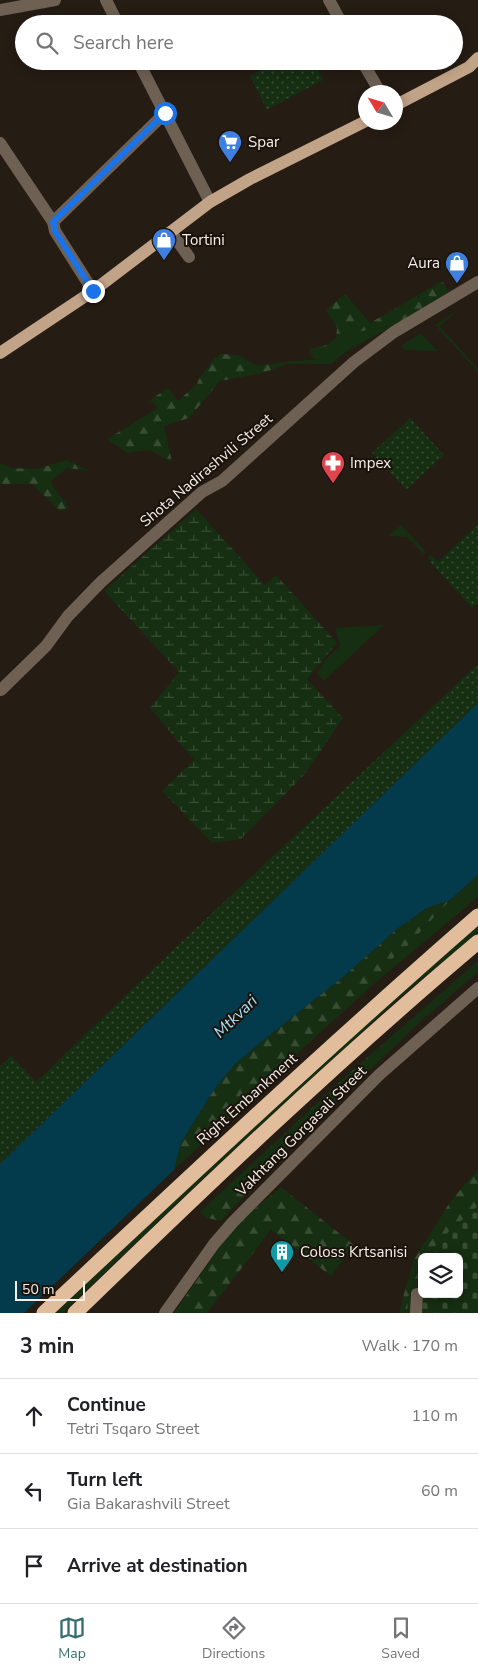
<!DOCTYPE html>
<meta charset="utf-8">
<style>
:root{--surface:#fff;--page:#f6f6f6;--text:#202124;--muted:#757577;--line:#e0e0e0;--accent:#376e6d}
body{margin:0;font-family:"Nunito Sans",sans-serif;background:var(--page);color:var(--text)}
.controls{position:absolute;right:15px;bottom:15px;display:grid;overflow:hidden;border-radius:8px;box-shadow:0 2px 12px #0003}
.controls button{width:45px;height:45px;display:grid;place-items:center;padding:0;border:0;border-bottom:1px solid var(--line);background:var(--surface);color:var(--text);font:25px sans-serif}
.compass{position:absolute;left:358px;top:85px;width:45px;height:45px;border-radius:50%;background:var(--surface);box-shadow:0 2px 12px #0003;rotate:308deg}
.scale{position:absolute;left:15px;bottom:12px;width:70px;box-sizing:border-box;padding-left:5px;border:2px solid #f5efe9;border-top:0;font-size:14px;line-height:18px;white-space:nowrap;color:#f5efe9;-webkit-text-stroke:4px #1b130b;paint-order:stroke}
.stop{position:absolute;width:15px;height:15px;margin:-11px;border:4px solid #1a73e8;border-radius:50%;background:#fff}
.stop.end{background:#1a73e8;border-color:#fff;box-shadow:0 1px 5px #0008}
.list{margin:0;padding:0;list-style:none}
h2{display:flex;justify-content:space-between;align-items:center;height:65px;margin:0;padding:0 20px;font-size:21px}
h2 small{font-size:16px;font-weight:400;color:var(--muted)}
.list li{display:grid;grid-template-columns:32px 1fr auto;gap:15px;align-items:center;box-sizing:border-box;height:75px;padding:0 20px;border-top:1px solid var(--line)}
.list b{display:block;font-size:19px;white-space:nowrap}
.list p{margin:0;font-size:16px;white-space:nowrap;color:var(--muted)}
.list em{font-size:16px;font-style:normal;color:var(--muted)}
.icon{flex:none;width:28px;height:28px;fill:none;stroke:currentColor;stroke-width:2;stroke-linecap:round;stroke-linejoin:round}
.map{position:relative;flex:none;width:478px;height:1313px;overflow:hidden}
.search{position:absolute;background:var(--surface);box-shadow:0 2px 12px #0003;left:15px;right:15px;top:15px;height:55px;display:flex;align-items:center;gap:12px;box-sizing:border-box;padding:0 18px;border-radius:28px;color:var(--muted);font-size:19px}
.sheet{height:290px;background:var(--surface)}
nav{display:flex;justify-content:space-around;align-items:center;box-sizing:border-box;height:70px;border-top:1px solid var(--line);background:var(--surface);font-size:14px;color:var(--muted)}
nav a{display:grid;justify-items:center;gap:2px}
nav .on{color:var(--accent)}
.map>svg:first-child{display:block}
.grass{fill:#162e12}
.forest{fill:url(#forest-firs)}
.wetland{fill:url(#wetland-marsh)}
.cemetery{fill:url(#cemetery-stones)}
.park{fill:url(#park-dots)}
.water{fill:#033a4c}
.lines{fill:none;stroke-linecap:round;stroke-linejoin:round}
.minor{stroke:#6e6053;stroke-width:12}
.major{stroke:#c1a387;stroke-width:12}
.highway{stroke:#e1bd9c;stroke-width:15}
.route{stroke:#1a73e8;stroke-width:6}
.labels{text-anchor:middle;stroke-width:4;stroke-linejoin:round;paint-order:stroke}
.poi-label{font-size:15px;fill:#f5efe9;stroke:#1b130b;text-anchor:start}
.street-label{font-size:15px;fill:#f5efe9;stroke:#1b130b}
.water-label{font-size:16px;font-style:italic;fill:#a5e3fe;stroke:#1b130b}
</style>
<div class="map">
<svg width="478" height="1313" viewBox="0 0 478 1313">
<defs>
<pattern id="forest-firs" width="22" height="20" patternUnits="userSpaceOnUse" patternTransform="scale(1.25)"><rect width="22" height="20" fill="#162e12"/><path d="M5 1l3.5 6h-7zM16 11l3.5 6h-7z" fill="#384d34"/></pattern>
<pattern id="wetland-marsh" width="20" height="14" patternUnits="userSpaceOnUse" patternTransform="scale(1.25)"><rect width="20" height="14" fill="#162e12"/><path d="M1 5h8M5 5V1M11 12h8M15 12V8" fill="none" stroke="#384d34"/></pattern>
<pattern id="cemetery-stones" width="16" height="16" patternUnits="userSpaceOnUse" patternTransform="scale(1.25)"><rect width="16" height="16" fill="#162e12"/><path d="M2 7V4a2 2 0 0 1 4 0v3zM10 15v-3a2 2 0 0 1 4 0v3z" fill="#384d34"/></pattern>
<pattern id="park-dots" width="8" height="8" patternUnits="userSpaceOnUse" patternTransform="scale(1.25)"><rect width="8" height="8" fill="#162e12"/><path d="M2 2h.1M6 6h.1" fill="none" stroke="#384d34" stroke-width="1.8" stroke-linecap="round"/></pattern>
</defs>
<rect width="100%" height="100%" fill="#251c14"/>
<g class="grass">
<path d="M459 309 440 326 478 369V372L435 325Z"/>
<path d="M395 325 347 351 331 364H288L283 362 321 359 350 335 369 329Z"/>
<path d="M421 333 438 351 405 350 401 346Z"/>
<path d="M401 525 426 552 424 554 407 537 388 536Z"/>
<path d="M384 625 324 681 317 673 326 659 340 646 335 628Z"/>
<path d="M478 875V897L380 979 384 966 408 945 450 900Z"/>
<path d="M478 926V932L395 1002 227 1156 62 1313H55L222 1152 393 999Z"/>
</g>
<g class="forest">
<path d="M442 281 449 292 395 325 369 329 350 335 321 359H314L309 349 327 345 336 338 337 328 326 310 345 294 370 323Z"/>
<path d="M220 354 238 355 257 366 283 362 288 364 262 373 220 381 189 418 164 426 172 462 149 450 127 453 107 439 158 408 150 400 168 388 178 401 197 384 199 379 212 361Z"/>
<path d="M67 460 90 471 67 468 51 481C54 492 64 497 68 508L60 511 32 484H0V463L12 468 36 469Z"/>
<path d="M450 900 408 945 384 966 380 979 328 1025 174 1170 181 1143 213 1091 235 1064 261 1042 343 977 397 929 427 908Z"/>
<path d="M478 961V972L421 1021 296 1141 221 1221 207 1218 200 1212 346 1076Z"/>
<path d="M478 1169V1206C462 1221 438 1238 428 1257H422V1267L414 1280 404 1313H399L413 1261 450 1202Z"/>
<path d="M281 1187 354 1245 331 1276 271 1230 207 1313H174L222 1244 251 1212Z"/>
</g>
<path class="wetland" d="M196 509 265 585 276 575 337 643 307 679 343 718 304 775 241 839 212 843 162 791 194 760 150 708 179 672 104 591Z"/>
<path class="cemetery" d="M478 1206V1313H404L414 1280 422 1267V1294H459V1257H428C438 1238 462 1221 478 1206Z"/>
<g class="park">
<path d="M278 61H314L323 80 267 110 250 76Z"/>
<path d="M410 418 444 455 406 490 372 453Z"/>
<path d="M478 524V603L472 608 430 562 431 561 428 558 431 555 438 562Z"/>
<path d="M478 664V703L0 1164V1066L11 1056 36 1082 175 948Z"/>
</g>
<path class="water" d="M478 703V875L450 900 427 908 397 929 343 977 261 1042 235 1064 213 1091 181 1143 174 1170 24 1313H0V1164Z"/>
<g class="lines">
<g class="minor">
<path d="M106 0 118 24"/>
<path d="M329 0 342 24"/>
<path d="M0 10 55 0"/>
<path d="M138 61 210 202"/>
<path d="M362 61 380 92"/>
<path d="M0 143 53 222 55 231 93 291"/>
<path d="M53 222 165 113"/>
<path d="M171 232 189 257"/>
<path d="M1 690 46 646 68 616 101 582 202 492 222 481 354 362 394 332 478 282"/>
<path d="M165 1313 214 1244 233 1222 379 1075 478 988"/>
<path d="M416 1313 417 1294"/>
</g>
<g class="major">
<path d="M396 105 469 67 478 58"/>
<path d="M0 353 93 291 210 202 250 179 366 121"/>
</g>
<g class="highway">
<path d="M44 1313C187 1179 330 1045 478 916"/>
<path d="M75 1313C206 1186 338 1060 478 942"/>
</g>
</g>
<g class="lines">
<path class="route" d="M93 291 55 231 53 222 165 113"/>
</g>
<defs>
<g id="supermarket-pin" transform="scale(1.25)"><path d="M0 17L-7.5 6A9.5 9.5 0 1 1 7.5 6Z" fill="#3f7fe0" stroke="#1b130b"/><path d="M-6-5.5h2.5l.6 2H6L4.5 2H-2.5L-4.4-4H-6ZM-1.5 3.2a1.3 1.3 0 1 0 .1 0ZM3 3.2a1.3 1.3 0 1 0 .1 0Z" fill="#fff"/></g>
<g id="shop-pin" transform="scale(1.25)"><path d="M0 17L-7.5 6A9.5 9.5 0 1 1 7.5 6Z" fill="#3f7fe0" stroke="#1b130b"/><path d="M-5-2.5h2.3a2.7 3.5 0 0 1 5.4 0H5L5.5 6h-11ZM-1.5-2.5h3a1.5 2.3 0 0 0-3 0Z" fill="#fff"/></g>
<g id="pharmacy-pin" transform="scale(1.25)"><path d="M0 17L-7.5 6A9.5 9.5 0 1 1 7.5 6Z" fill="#e0444e" stroke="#1b130b"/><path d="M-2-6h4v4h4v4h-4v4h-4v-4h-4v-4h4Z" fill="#fff"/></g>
<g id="building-pin" transform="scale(1.25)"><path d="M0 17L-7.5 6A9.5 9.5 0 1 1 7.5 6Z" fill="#0f9aa8" stroke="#1b130b"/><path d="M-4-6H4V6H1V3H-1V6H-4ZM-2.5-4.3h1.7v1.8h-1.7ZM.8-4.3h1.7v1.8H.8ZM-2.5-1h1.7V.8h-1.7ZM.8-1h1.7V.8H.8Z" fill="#fff"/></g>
</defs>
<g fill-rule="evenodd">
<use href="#supermarket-pin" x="230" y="142"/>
<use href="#shop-pin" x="164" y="240"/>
<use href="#shop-pin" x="457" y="263"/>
<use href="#pharmacy-pin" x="333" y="463"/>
<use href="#building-pin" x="282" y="1252"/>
</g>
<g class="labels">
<g class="poi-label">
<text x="248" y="147">Spar</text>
<text x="182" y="245">Tortini</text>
<text x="440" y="268" text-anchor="end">Aura</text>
<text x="350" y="468">Impex</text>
<text x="300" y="1257">Coloss Krtsanisi</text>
</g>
<g class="street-label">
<text transform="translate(206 470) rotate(-40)" y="5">Shota Nadirashvili Street</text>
<text transform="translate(247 1099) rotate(-42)" y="5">Right Embankment</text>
<text transform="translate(301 1131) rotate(-45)" y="5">Vakhtang Gorgasali Street</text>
</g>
<g class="water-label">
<text transform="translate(235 1016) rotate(-44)" y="6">Mtkvari</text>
</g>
</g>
</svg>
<div class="controls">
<button><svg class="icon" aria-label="layers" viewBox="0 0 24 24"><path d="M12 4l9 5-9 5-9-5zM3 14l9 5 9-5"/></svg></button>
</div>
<svg class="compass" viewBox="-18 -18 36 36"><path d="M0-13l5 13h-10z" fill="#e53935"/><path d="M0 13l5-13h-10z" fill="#757577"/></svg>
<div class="scale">50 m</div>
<div class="stop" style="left:165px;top:113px"></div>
<div class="stop end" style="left:93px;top:291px"></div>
<div class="search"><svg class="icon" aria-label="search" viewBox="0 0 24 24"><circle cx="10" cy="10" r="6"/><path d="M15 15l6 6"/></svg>Search here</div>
</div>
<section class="sheet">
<h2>3 min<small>Walk · 170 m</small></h2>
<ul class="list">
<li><svg class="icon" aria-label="ahead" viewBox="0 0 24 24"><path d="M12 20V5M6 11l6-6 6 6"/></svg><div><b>Continue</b><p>Tetri Tsqaro Street</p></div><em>110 m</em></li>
<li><svg class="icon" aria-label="left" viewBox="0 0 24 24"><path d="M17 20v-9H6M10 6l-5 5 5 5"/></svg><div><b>Turn left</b><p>Gia Bakarashvili Street</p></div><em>60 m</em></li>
<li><svg class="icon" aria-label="arrive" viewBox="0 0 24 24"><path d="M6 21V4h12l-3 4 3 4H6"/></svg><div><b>Arrive at destination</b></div></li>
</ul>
</section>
<nav>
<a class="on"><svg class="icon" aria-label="map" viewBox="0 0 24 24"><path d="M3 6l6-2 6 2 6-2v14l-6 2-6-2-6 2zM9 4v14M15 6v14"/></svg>Map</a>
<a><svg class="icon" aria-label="directions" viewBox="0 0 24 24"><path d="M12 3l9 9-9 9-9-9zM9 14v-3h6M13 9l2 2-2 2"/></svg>Directions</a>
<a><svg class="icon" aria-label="saved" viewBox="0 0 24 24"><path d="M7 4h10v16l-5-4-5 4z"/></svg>Saved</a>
</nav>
